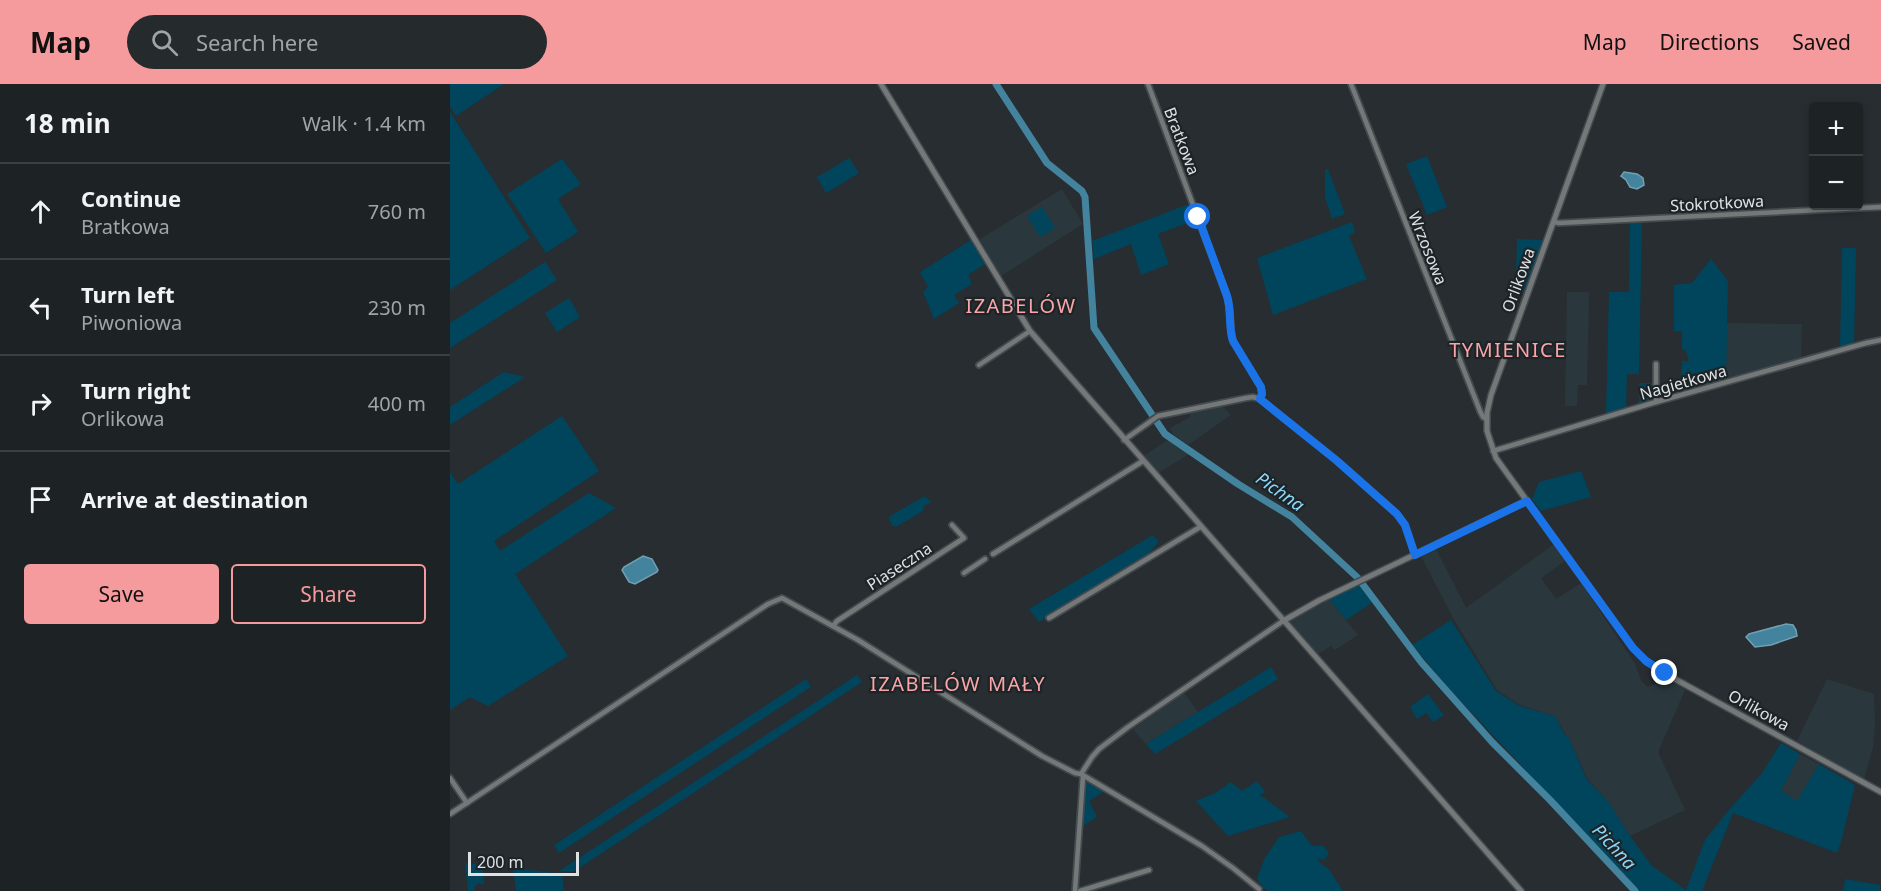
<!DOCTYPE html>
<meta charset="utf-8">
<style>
:root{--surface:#1d2225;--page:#252a2d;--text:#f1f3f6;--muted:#a0a4a7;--line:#3b3f42;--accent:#f59b9d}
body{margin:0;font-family:"Noto Sans",sans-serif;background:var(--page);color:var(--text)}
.controls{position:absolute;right:18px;top:18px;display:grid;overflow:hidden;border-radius:6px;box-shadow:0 3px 9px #0003}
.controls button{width:54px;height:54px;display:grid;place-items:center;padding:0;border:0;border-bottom:2px solid var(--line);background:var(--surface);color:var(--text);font:30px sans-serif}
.scale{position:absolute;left:18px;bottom:15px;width:111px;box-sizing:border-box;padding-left:6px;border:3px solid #dee2e5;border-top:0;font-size:16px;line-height:21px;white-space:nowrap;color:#dee2e5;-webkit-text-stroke:4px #1d2427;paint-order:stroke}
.stop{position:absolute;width:18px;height:18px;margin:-14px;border:4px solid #1a73e8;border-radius:50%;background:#fff}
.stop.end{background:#1a73e8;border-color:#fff;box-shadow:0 2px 6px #0008}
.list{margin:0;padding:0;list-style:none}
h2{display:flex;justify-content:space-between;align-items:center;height:78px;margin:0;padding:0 24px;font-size:26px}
h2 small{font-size:20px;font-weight:400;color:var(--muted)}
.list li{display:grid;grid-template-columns:39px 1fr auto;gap:18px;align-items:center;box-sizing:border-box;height:96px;padding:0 24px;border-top:2px solid var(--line)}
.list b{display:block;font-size:22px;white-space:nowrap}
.list p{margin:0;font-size:20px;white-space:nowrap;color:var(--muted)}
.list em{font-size:20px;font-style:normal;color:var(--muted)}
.actions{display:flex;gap:12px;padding:18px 24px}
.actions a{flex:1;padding:14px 0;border:2px solid var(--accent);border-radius:6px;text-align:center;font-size:21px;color:var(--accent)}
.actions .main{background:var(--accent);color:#111}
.icon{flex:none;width:33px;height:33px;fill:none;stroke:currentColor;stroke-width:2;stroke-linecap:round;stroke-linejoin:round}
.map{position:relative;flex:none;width:1431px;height:807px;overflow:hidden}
header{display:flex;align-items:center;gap:36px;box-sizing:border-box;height:84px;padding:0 30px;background:var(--accent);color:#111}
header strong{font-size:28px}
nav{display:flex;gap:33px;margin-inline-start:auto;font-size:21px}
.search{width:420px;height:54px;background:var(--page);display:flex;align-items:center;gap:15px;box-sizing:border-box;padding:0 21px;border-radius:33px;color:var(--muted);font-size:22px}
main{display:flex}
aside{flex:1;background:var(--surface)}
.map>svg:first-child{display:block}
.built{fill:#2a383e}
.green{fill:#00455c}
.water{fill:#43839e;stroke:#72a0b3;stroke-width:1.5}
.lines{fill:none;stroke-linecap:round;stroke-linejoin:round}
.river{stroke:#43839e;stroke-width:7}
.minor-casing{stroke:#444a4e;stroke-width:8}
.tertiary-casing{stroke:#444a4e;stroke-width:8}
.minor{stroke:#747879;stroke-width:4.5}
.tertiary{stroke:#747879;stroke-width:5}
.route{stroke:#1a73e8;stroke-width:8}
.labels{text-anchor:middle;stroke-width:4.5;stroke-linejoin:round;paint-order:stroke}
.street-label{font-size:16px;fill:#dee2e5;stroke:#1d2427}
.water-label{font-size:18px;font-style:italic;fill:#8dd6f7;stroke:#1d2427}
.quarter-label{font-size:20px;letter-spacing:1.5px;fill:#faa5a7;stroke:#1d2427}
</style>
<header>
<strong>Map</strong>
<div class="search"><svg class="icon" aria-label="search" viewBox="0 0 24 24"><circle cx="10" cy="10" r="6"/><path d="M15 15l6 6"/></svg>Search here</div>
<nav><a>Map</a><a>Directions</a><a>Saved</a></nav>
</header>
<main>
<aside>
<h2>18 min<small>Walk · 1.4 km</small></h2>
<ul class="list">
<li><svg class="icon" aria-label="ahead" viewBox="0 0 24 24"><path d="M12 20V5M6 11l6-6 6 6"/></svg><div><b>Continue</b><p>Bratkowa</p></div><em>760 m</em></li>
<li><svg class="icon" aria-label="left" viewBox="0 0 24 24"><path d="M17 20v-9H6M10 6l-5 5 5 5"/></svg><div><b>Turn left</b><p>Piwoniowa</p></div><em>230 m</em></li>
<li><svg class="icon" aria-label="right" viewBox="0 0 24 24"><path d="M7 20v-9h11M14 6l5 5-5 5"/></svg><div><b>Turn right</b><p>Orlikowa</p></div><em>400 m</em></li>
<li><svg class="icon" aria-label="arrive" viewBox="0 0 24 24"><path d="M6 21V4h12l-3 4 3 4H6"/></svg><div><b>Arrive at destination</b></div></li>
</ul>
<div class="actions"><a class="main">Save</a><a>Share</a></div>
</aside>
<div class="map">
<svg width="1431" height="807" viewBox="0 0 1431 807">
<rect width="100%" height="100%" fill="#272d31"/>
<g class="built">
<path d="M612 105 633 140 551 192 530 155Z"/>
<path d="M1117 208H1139L1137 301H1128L1127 322H1115Z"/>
<path d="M1277 239 1352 240 1351 276 1276 297Z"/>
<path d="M772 322 781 331 738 361 724 351 720 344 739 334 741 328Z"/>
<path d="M719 355 741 369 708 389 694 372Z"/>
<path d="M1104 460 1116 476 1091 494 1106 515 1131 499 1184 578 1192 598 1198 603 1217 595 1235 606 1208 668 1235 726 1180 752 1160 720 1137 694 1119 654 1115 650 1105 632 1070 621 1047 606 1003 534 971 472 986 465 1016 524Z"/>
<path d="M879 515 908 551 885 566 881 562 868 570 839 539 840 537Z"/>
<path d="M1377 595 1424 610 1425 642 1423 663 1414 695 1347 657Z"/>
<path d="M734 609 748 628 696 660 683 645Z"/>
<path d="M1350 670 1369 680 1348 718 1331 707Z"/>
</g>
<g class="green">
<path d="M0 0H54L6 32 0 22Z"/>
<path d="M0 28 80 154 0 206Z"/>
<path d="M977 72 997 123 977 131 956 80Z"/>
<path d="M399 74 409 89 376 109 367 93Z"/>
<path d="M112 75 131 100 108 115 128 148 96 169 57 110Z"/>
<path d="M878 85 895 130 882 135 875 113V86Z"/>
<path d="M739 120 745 136 708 150 719 180 691 191 681 160 644 175 642 157Z"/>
<path d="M592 123 605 144 590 153 577 132Z"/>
<path d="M1180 137H1192L1189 290H1177L1176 325 1156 331 1159 208H1179Z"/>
<path d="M902 138 905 148 899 152 917 195 823 231 807 174Z"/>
<path d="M1067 155 1093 156 1073 210 1066 192Z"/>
<path d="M521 156 535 180 518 191 522 200 504 211 509 219 484 235 473 208 478 203 470 188Z"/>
<path d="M1392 164H1406L1404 261 1390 265Z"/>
<path d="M1261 175 1278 197 1276 297 1231 310 1232 277H1239L1236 267 1232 265V247H1224V201L1242 199Z"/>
<path d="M95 178 107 196 0 264V239Z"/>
<path d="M119 214 130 233 107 248 95 229Z"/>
<path d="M54 288 75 293 0 341V323Z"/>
<path d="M1189 299H1204V318L1189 322Z"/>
<path d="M112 332 149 387 44 457 50 467 139 409 166 424 65 490 118 572 38 622 20 613 0 626V388L8 400Z"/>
<path d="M1131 387 1141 413 1091 427 1082 415 1089 398Z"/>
<path d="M475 412 481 418 474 422 473 427 446 443 443 442 439 436 440 432Z"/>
<path d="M703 451 709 458 691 477 589 538 579 525Z"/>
<path d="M909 500 923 518 896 536 879 515Z"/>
<path d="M1001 536 1046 607 1070 622 1105 632 1114 650 1119 654 1136 694 1160 720 1180 752 1201 781 1236 806 1255 756 1278 727 1312 689 1331 659 1350 670 1331 707 1347 717 1369 680 1405 701 1391 758 1387 769 1283 729 1252 807H1190L1002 608 962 561Z"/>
<path d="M821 583 828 595 705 670 696 660Z"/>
<path d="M407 591 412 598 123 788 109 787Z"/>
<path d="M356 595 361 603 109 769 104 761Z"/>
<path d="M978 610 994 631 983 638 976 629 967 635 960 623Z"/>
<path d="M807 697 815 708 810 711 840 733 778 752 746 717 765 709 781 698 792 707Z"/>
<path d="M639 698 655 707 639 717 647 733 631 743 634 701Z"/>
<path d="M851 747 862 762H874L879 770 874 776 867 774 872 781 878 784 893 807H818L812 803 807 794 815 774 829 753Z"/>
<path d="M15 779 32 781 34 801 29 799 24 803V807H18Z"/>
<path d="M63 784 112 790 114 807H66Z"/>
<path d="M1395 795 1430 801V807H1393Z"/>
</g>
<g class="water">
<path d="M1174 88 1187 90 1193 94 1194 101 1187 105 1180 103 1176 96 1171 92Z"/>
<path d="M193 472 202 475 208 486 207 488 185 500 179 498 172 486 174 483Z"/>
<path d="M1336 540 1343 541 1346 546 1347 552 1321 561 1305 563 1296 553 1299 550Z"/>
</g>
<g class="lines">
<path class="river" d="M546 0 597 79 632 107 635 113 644 244 715 350 788 400 842 433 908 494 971 578 1042 658 1100 716 1185 807"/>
<g class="minor-casing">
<g id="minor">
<path d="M698 0 777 212C782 228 779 243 783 257L811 303 812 310 810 315 886 376 947 430 955 441 965 471"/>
<path d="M901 0 1030 327 1033 333 1036 335"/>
<path d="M1104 138 1109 139 1431 123"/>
<path d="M529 281 580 247"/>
<path d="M1206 318V280"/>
<path d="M674 356 708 332 796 314 803 313 810 315"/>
<path d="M1043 367 1206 318 1416 259 1431 256"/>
<path d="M543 470 693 377"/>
<path d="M514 489 535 475"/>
<path d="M599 534 750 443"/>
<path d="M383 542 387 537 514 454 502 441"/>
<path d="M631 690 642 673 649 665 678 643 833 537"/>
<path d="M0 694 17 719"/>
<path d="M0 730 318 520 332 514 408 556 592 672 625 689 631 690 752 762 783 784 809 805"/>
<path d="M625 807 633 692"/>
<path d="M630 807 699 786"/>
</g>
</g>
<g class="tertiary-casing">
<g id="tertiary">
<path d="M431 0 580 247 1071 807"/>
<path d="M1153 0 1041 311 1037 329V347L1046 374 1183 564 1196 577 1214 589 1431 708"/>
<path d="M833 537 870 516 1077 417"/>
</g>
</g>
<use href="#minor" class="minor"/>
<use href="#tertiary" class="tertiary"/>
</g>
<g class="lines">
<path class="route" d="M748 133 777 212C782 228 778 243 783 257L811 303 812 310 810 315 886 376 947 430 955 441 965 471 1077 417 1183 564 1196 577 1215 589"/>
</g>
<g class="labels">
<g class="street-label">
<text transform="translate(732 57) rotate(69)" y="6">Bratkowa</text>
<text transform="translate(1267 119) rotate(-3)" y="6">Stokrotkowa</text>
<text transform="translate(978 164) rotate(68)" y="6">Wrzosowa</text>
<text transform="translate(1068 196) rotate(-70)" y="6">Orlikowa</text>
<text transform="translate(1233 298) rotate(-16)" y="6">Nagietkowa</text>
<text transform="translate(449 482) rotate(-33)" y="6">Piaseczna</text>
<text transform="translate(1309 626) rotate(29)" y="6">Orlikowa</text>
</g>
<g class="water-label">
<text transform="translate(830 408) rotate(35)" y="6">Pichna</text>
<text transform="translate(1164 763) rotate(47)" y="6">Pichna</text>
</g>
<g class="quarter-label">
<text x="571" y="229">IZABELÓW</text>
<text x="1058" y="273">TYMIENICE</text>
<text x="508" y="607">IZABELÓW MAŁY</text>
</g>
</g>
</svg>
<div class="controls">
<button>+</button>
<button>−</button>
</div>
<div class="scale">200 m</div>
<div class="stop" style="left:748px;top:133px"></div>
<div class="stop end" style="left:1215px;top:589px"></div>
</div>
</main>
